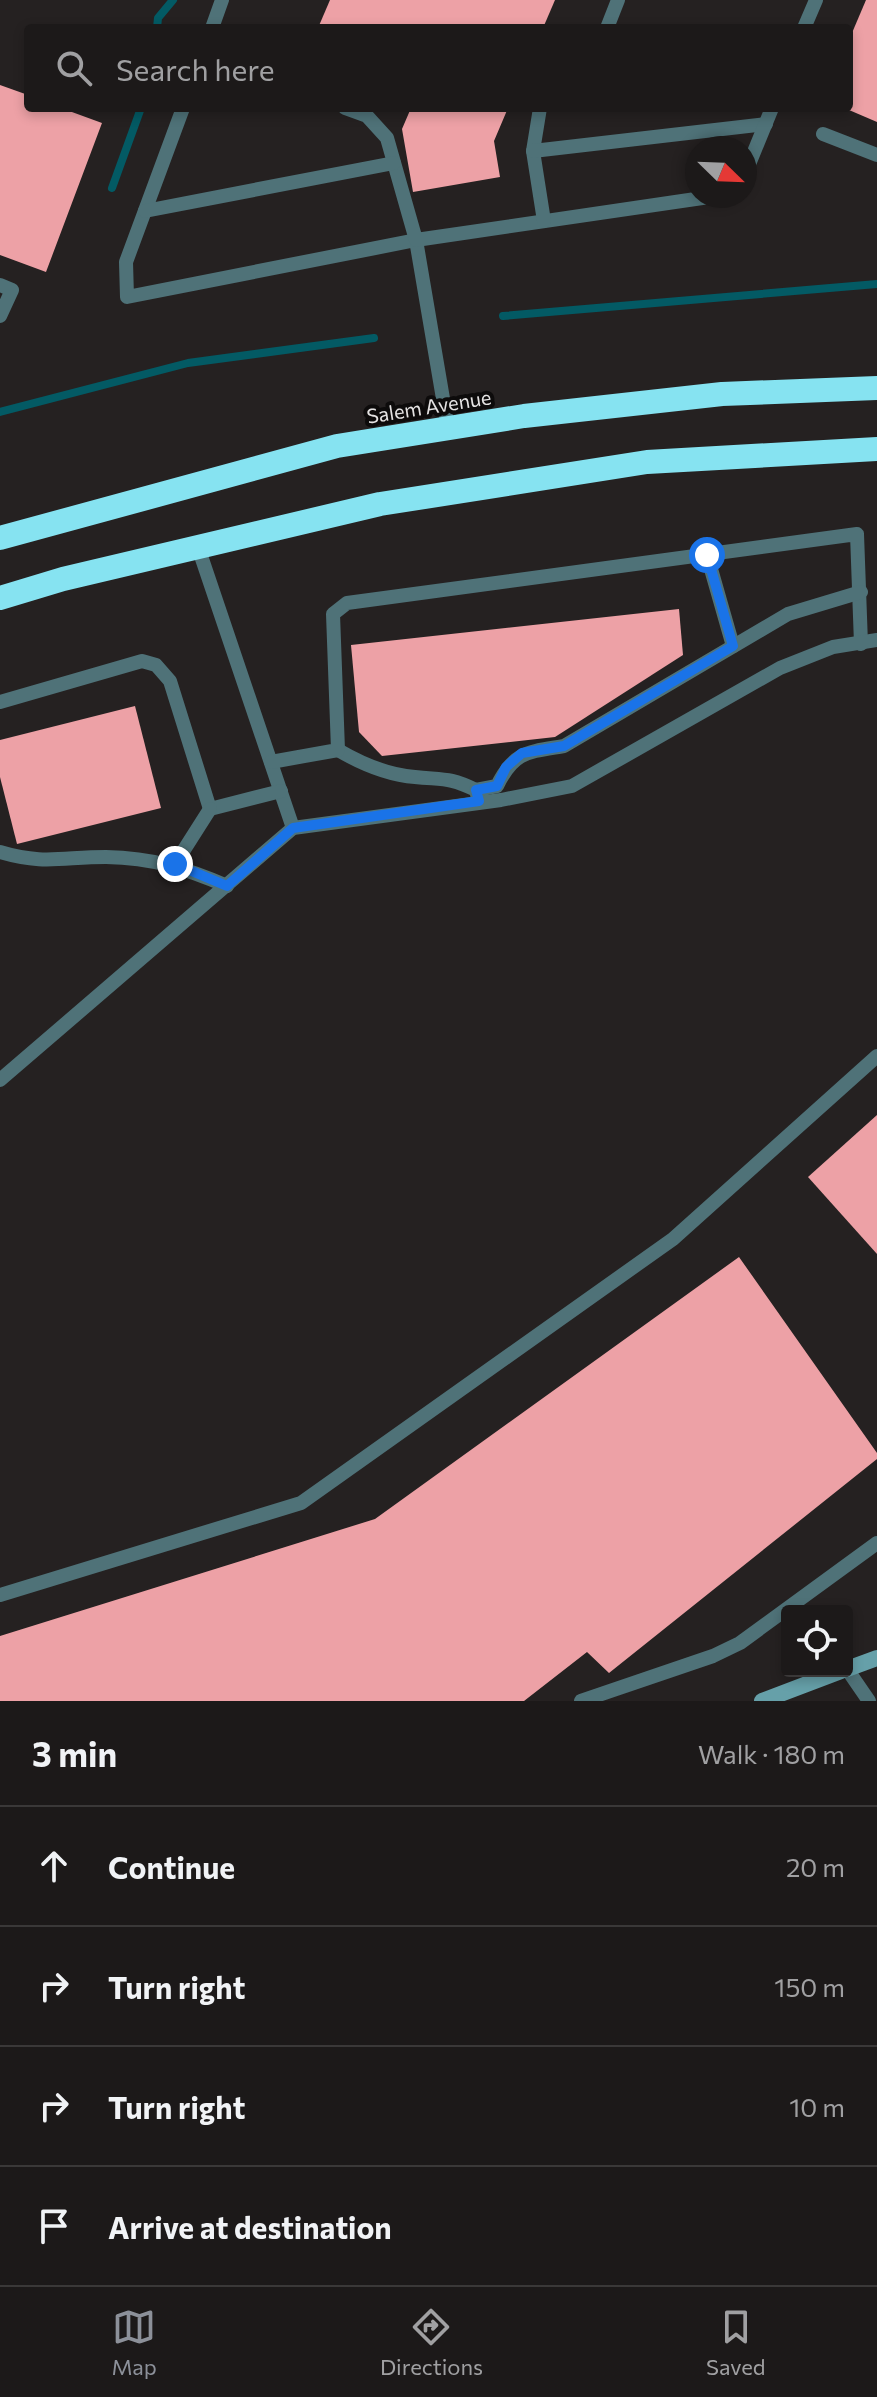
<!DOCTYPE html>
<meta charset="utf-8">
<style>
:root{--surface:#1c1919;--page:#252222;--text:#f1f3f6;--muted:#a0a0a2;--line:#3a3838;--accent:#8c9099}
body{margin:0;font-family:Commissioner,sans-serif;background:var(--page);color:var(--text)}
.controls{position:absolute;right:24px;bottom:24px;display:grid;overflow:hidden;border-radius:8px;box-shadow:0 4px 12px #0003}
.controls button{width:72px;height:72px;display:grid;place-items:center;padding:0;border:0;border-bottom:2px solid var(--line);background:var(--surface);color:var(--text);font:40px sans-serif}
.compass{position:absolute;left:685px;top:136px;width:72px;height:72px;border-radius:50%;background:var(--surface);box-shadow:0 4px 12px #0003;rotate:113deg}
.stop{position:absolute;width:24px;height:24px;margin:-18px;border:6px solid #1a73e8;border-radius:50%;background:#fff}
.stop.end{background:#1a73e8;border-color:#fff;box-shadow:0 2px 8px #0008}
.list{margin:0;padding:0;list-style:none}
h2{display:flex;justify-content:space-between;align-items:center;height:104px;margin:0;padding:0 32px;font-size:34px}
h2 small{font-size:26px;font-weight:400;color:var(--muted)}
.list li{display:grid;grid-template-columns:52px 1fr auto;gap:24px;align-items:center;box-sizing:border-box;height:120px;padding:0 32px;border-top:2px solid var(--line)}
.list b{display:block;font-size:30px;white-space:nowrap}
.list em{font-size:26px;font-style:normal;color:var(--muted)}
.icon{flex:none;width:44px;height:44px;fill:none;stroke:currentColor;stroke-width:2;stroke-linecap:round;stroke-linejoin:round}
.map{position:relative;flex:none;width:877px;height:1701px;overflow:hidden}
.search{position:absolute;background:var(--surface);box-shadow:0 4px 12px #0003;left:24px;right:24px;top:24px;height:88px;display:flex;align-items:center;gap:20px;box-sizing:border-box;padding:0 28px;border-radius:8px;color:var(--muted);font-size:30px}
.sheet{height:584px;background:var(--surface)}
nav{display:flex;justify-content:space-around;align-items:center;box-sizing:border-box;height:112px;border-top:2px solid var(--line);background:var(--surface);font-size:22px;color:var(--muted)}
nav a{display:grid;justify-items:center;gap:4px}
nav .on{color:var(--accent)}
.map>svg:first-child{display:block}
.lines{fill:none;stroke-linecap:round;stroke-linejoin:round}
.stream{stroke:#035a64;stroke-width:8}
.building{fill:#eda1a6}
.lane{stroke:#4f7278;stroke-width:14}
.secondary{stroke:#66a0a9;stroke-width:16}
.highway{stroke:#86e3f1;stroke-width:24}
.route{stroke:#1a73e8;stroke-width:10}
.labels{text-anchor:middle;stroke-width:8;stroke-linejoin:round;paint-order:stroke}
.street-label{font-size:20px;fill:#e5e3e3;stroke:#0d0b0b}
</style>
<div class="map">
<svg width="877" height="1701" viewBox="0 0 877 1701">
<rect width="100%" height="100%" fill="#252121"/>
<g class="lines">
<g class="stream">
<path d="M157 28 158 18 173 0"/>
<path d="M112 188 141 108"/>
<path d="M503 316 877 284"/>
<path d="M0 412 188 363 374 338"/>
</g>
</g>
<g class="building">
<path d="M330 0H555L543 28H318Z"/>
<path d="M866 0H877V122L849 110V40Z"/>
<path d="M0 85 28 95V108H61L102 123 46 272 0 255Z"/>
<path d="M411 108H508L494 141 500 177 413 192 402 129Z"/>
<path d="M679 609 683 655 555 737 382 756 359 732 351 645Z"/>
<path d="M135 706 161 808 17 844 0 777V740Z"/>
<path d="M877 1115V1254L808 1177Z"/>
<path d="M739 1257 877 1453V1459L609 1673 587 1652 524 1701H0V1636L375 1519Z"/>
</g>
<g class="lines">
<g class="lane">
<path d="M212 28 222 0"/>
<path d="M607 28 618 0"/>
<path d="M804 28 816 0"/>
<path d="M183 108 126 262 127 297 416 240 448 428"/>
<path d="M345 108 367 116 387 138 416 240 716 196"/>
<path d="M540 108 533 151 544 221"/>
<path d="M823 134 877 155"/>
<path d="M533 151 766 124"/>
<path d="M745 174 772 108"/>
<path d="M145 211 394 163"/>
<path d="M0 285 12 290 0 316"/>
<path d="M198 547 293 828"/>
<path d="M707 555 733 646"/>
<path d="M0 702 142 661 156 665 170 681 210 809 281 791"/>
<path d="M338 750C362 764 387 775 415 777 444 780 449 777 476 790L478 798"/>
<path d="M271 762 338 750 333 614 347 603 857 534 861 644"/>
<path d="M476 790 497 786C514 751 528 752 564 746L788 614 861 592"/>
<path d="M0 852C43 865 63 857 106 857 153 858 185 868 227 886"/>
<path d="M175 864 210 809"/>
<path d="M0 1080 293 828 501 800 572 786 780 668 833 647 877 640"/>
<path d="M0 1595 301 1503 673 1239 877 1056"/>
<path d="M847 1669 869 1701"/>
<path d="M581 1701 713 1656 740 1643 877 1543"/>
</g>
<g class="secondary">
<path d="M847 1669 877 1658"/>
<path d="M762 1701 841 1671"/>
</g>
<g class="highway">
<path d="M0 538 337 446 524 416 722 394 877 388"/>
<path d="M0 598 63 579 380 504 647 462 877 449"/>
</g>
</g>
<g class="lines">
<path class="route" d="M175 864 227 886 293 828 479 801 476 790 497 786 506 767 522 753 564 746 733 646 707 555"/>
</g>
<g class="labels">
<g class="street-label">
<text transform="translate(429 407) rotate(-9)" y="7">Salem Avenue</text>
</g>
</g>
</svg>
<div class="controls">
<button><svg class="icon" aria-label="locate" viewBox="0 0 24 24"><circle cx="12" cy="12" r="6"/><path d="M12 2v4M12 18v4M2 12h4M18 12h4"/></svg></button>
</div>
<svg class="compass" viewBox="-18 -18 36 36"><path d="M0-13l5 13h-10z" fill="#e53935"/><path d="M0 13l5-13h-10z" fill="#a0a0a2"/></svg>
<div class="stop" style="left:707px;top:555px"></div>
<div class="stop end" style="left:175px;top:864px"></div>
<div class="search"><svg class="icon" aria-label="search" viewBox="0 0 24 24"><circle cx="10" cy="10" r="6"/><path d="M15 15l6 6"/></svg>Search here</div>
</div>
<section class="sheet">
<h2>3 min<small>Walk · 180 m</small></h2>
<ul class="list">
<li><svg class="icon" aria-label="ahead" viewBox="0 0 24 24"><path d="M12 20V5M6 11l6-6 6 6"/></svg><div><b>Continue</b></div><em>20 m</em></li>
<li><svg class="icon" aria-label="right" viewBox="0 0 24 24"><path d="M7 20v-9h11M14 6l5 5-5 5"/></svg><div><b>Turn right</b></div><em>150 m</em></li>
<li><svg class="icon" aria-label="right" viewBox="0 0 24 24"><path d="M7 20v-9h11M14 6l5 5-5 5"/></svg><div><b>Turn right</b></div><em>10 m</em></li>
<li><svg class="icon" aria-label="arrive" viewBox="0 0 24 24"><path d="M6 21V4h12l-3 4 3 4H6"/></svg><div><b>Arrive at destination</b></div></li>
</ul>
</section>
<nav>
<a class="on"><svg class="icon" aria-label="map" viewBox="0 0 24 24"><path d="M3 6l6-2 6 2 6-2v14l-6 2-6-2-6 2zM9 4v14M15 6v14"/></svg>Map</a>
<a><svg class="icon" aria-label="directions" viewBox="0 0 24 24"><path d="M12 3l9 9-9 9-9-9zM9 14v-3h6M13 9l2 2-2 2"/></svg>Directions</a>
<a><svg class="icon" aria-label="saved" viewBox="0 0 24 24"><path d="M7 4h10v16l-5-4-5 4z"/></svg>Saved</a>
</nav>
